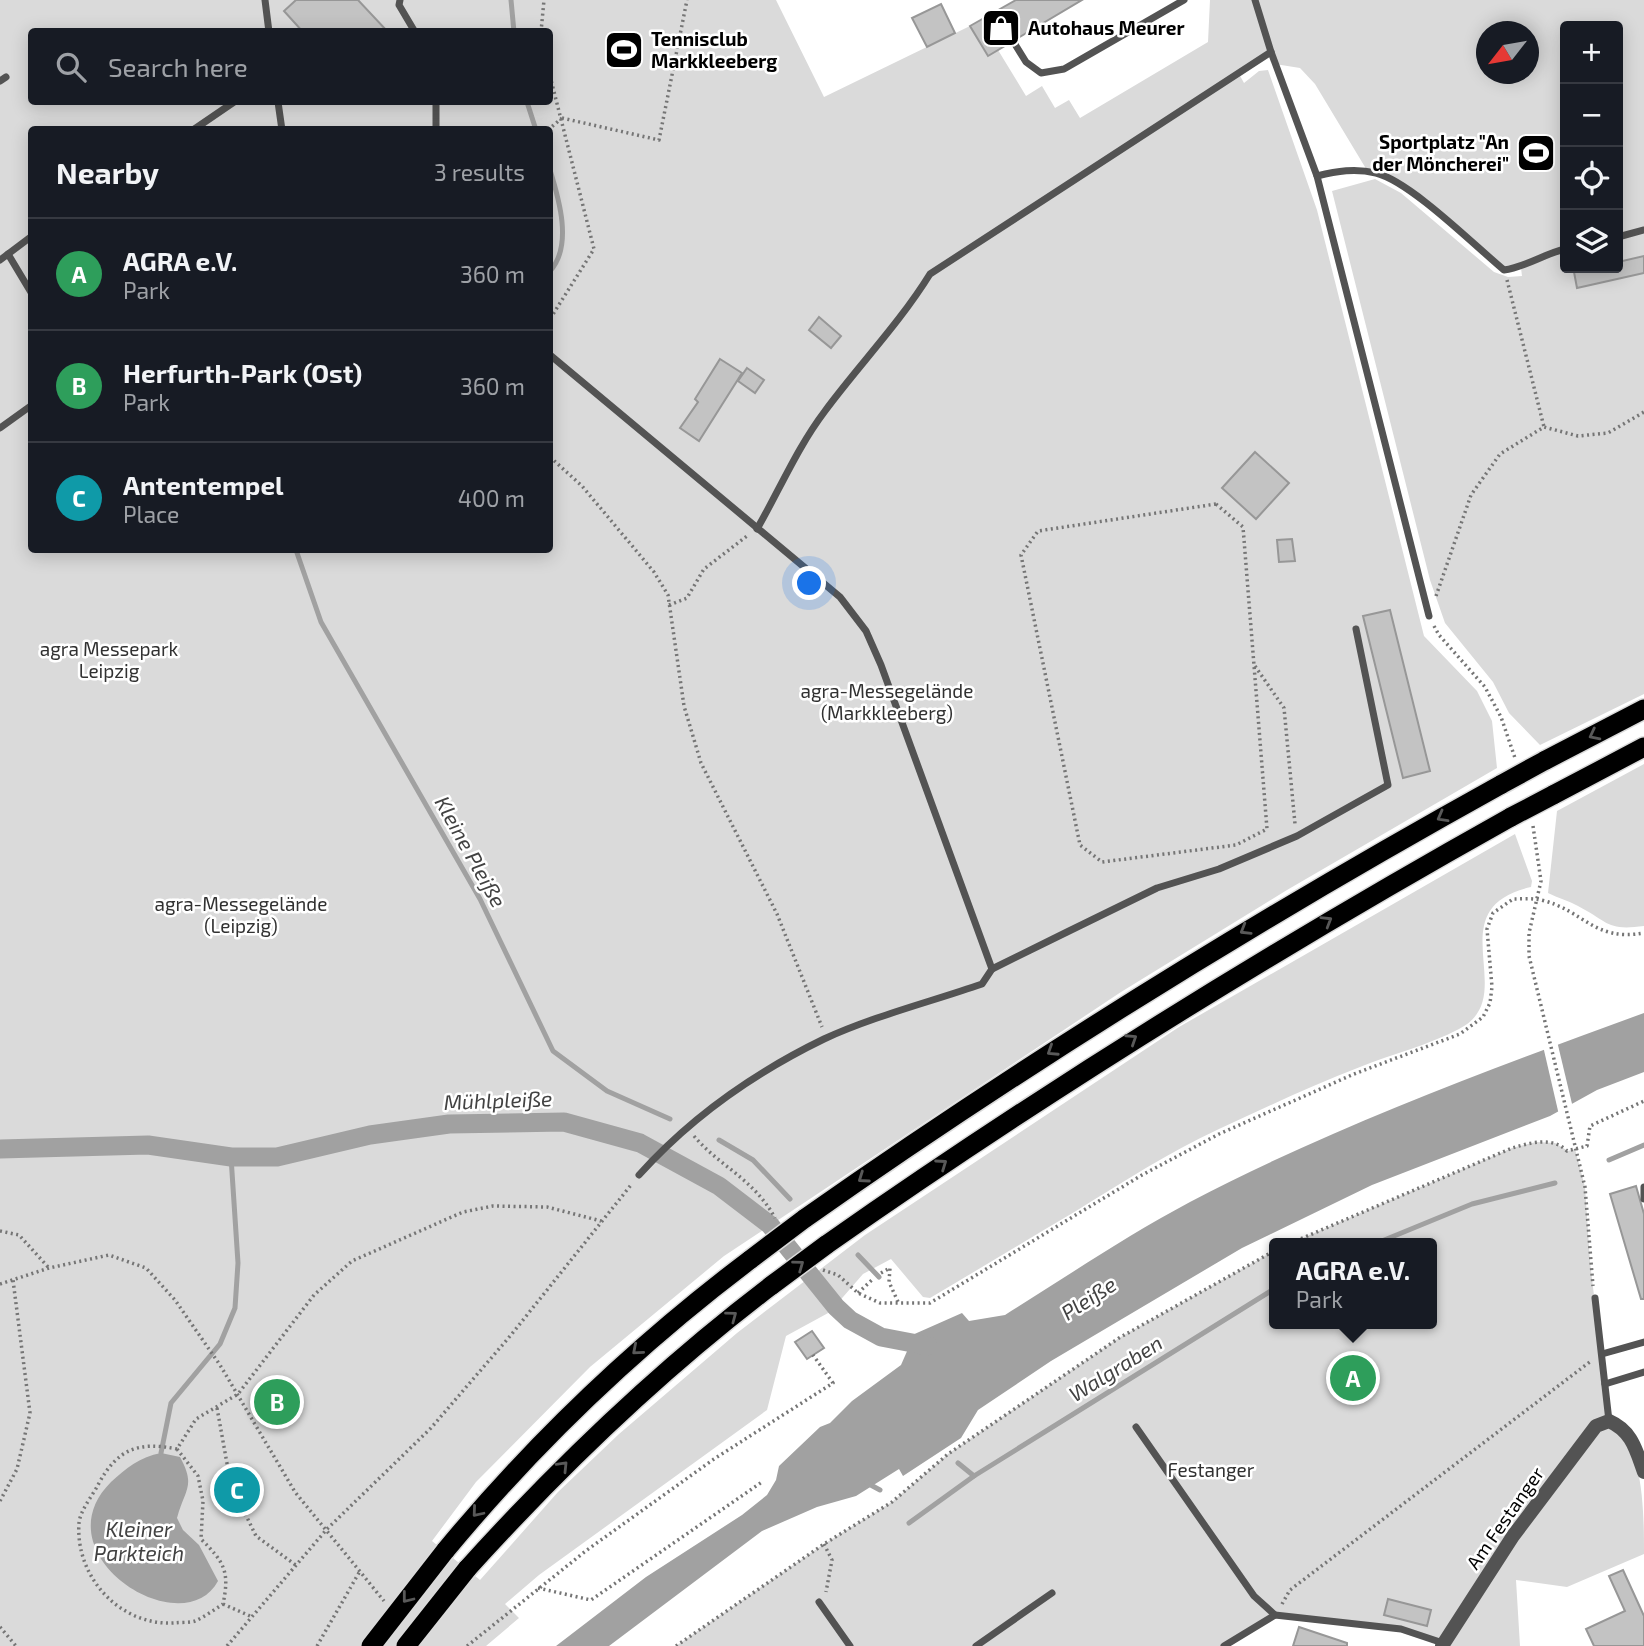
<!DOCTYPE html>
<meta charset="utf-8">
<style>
:root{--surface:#171b24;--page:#20242c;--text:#f1f3f6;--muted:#9ea1a6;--line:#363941;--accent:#858687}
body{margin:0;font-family:"Exo 2",sans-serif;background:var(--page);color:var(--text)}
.controls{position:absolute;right:21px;top:21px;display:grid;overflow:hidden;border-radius:7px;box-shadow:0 4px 18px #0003}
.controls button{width:63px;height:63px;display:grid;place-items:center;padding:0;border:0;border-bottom:2px solid var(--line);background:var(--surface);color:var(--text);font:35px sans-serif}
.compass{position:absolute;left:1476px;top:21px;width:63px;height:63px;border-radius:50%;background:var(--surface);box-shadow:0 4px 18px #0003;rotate:239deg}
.you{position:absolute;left:810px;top:584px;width:24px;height:24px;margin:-18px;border:5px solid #fff;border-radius:50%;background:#1a73e8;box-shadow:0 0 0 10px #1a73e833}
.badge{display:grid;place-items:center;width:46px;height:46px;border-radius:50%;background:var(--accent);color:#fff;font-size:23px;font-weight:700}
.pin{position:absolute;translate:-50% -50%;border:4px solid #fff;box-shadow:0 2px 7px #0006}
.popup{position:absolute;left:1269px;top:1238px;width:168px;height:91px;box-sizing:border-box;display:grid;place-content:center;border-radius:7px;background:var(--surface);filter:drop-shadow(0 2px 5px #0005);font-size:23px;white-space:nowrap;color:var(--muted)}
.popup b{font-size:26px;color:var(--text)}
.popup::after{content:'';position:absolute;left:50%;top:100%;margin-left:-14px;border:14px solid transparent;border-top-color:var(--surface)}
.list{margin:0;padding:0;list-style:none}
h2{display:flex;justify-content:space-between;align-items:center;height:91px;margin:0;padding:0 28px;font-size:30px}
h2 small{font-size:23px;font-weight:400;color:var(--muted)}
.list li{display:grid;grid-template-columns:46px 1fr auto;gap:21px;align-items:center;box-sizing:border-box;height:112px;padding:0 28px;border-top:2px solid var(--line)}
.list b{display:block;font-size:26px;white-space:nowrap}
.list p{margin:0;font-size:23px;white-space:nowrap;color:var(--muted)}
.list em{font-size:23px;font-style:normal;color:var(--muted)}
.icon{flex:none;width:38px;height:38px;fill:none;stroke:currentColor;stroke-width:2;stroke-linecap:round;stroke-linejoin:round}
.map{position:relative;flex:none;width:1644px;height:1646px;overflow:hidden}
.search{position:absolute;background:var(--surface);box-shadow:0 4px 18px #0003;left:28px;top:28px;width:525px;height:77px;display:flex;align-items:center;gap:18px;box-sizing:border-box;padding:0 24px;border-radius:7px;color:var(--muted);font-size:26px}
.panel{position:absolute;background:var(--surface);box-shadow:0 4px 18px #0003;left:28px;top:126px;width:525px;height:427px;border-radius:7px}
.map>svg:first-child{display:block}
.green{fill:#dadada;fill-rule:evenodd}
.water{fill:#a1a1a1}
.pier{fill:#fff}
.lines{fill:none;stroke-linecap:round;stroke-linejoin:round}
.stream{stroke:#a1a1a1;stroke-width:5}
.canal{stroke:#a1a1a1;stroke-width:19}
.building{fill:#c3c3c3;stroke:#979797;stroke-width:2}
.trunk-casing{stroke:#dbdbdb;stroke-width:22}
.path{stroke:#757575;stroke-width:3.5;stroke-dasharray:2 3.5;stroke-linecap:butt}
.service{stroke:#535353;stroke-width:7}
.minor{stroke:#535353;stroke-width:14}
.trunk{stroke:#000;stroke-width:19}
.trunk-bridge-casing{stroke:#dbdbdb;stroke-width:22;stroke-linecap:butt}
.trunk-bridge{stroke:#000;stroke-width:19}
.oneway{stroke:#595959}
.labels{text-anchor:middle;stroke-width:5;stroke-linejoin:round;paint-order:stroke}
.poi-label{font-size:19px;font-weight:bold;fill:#000;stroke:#fff;text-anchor:start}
.park-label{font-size:19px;fill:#313131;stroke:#fff}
.street-label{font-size:19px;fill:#000;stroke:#fff}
.water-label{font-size:21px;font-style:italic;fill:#424242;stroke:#fff}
</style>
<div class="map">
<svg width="1644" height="1646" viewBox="0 0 1644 1646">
<rect width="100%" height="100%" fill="#fff"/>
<g class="green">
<path d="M0 0H776L824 97 970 26 988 55 998 50 1026 96 1042 86 1055 108 1069 100 1080 118 1208 42 1210 0H1644V694L1540 745 1509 713 1493 682 1445 623 1430 580 1332 191 1375 179 1401 193 1494 272 1508 277 1522 276 1521 268 1504 270 1405 188 1368 172 1315 84 1300 68 1275 64 1271 53 1239 74 1244 83 1259 71 1268 70 1317 210 1424 636 1477 691 1492 721 1497 768 1287 890 1121 992 724 1256 590 1367 476 1482 432 1541 480 1580 558 1492 619 1434 737 1333 865 1235 1179 1027 1515 834 1532 881 1531 887C1435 909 1523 997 1459 1029 1429 1045 1392 1054 1360 1067 1312 1085 1265 1108 1219 1129 1169 1152 1123 1182 1076 1211 1027 1240 979 1269 930 1298L923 1297 891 1259 863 1274 830 1312 786 1336 767 1410 539 1575 505 1604 519 1618 486 1646H0ZM1565 26H1618V268H1565ZM32 32H550V102H32ZM1486 32H1528V74H1486ZM32 130H550V550H32Z"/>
<path d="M1644 764V926C1606 931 1609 922 1578 906 1569 901 1558 898 1548 893L1557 811Z"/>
<path d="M1536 1142 1555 1143 1568 1151 1575 1149 1585 1187 1590 1262 1609 1421C1644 1440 1644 1514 1644 1554L1567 1587 1516 1580 1520 1646H1442L1401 1629 1275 1615 1224 1646H676L824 1544 892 1502 948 1454 1119 1338 1274 1251V1324H1432V1243H1291L1512 1148Z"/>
</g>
<g class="water">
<path d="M1644 1013V1072L1597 1090 1550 1116 1372 1185 1242 1248 1051 1361 978 1410 961 1438 903 1476 899 1469 856 1496 817 1507 762 1531 609 1646H556L646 1577 742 1515 767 1495 776 1480 779 1466 820 1427 830 1423 852 1401 901 1365 908 1349 902 1348 905 1335 910 1336 962 1313 969 1321 1005 1315C1066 1277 1126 1236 1190 1202 1335 1126 1490 1069 1644 1013Z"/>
<path d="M161 1453 180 1457C196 1486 185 1489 177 1518L183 1530 199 1545 218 1581C183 1646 38 1555 111 1482 126 1468 140 1457 161 1453Z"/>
</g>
<path class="pier" d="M1557 1041 1573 1108 1559 1115 1543 1046Z"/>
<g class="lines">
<g class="stream">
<path d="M511 0 514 32"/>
<path d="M527 102 536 130"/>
<path d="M550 170C559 199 573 246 550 271"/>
<path d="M296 550 321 622 480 899 553 1051 607 1091 670 1119"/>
<path d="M719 1140 753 1160 790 1199"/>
<path d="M1609 1160 1644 1145"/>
<path d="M1377 1243 1472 1204 1555 1183"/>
<path d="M858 1255 879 1277"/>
<path d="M161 1453 171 1403 220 1344 235 1308 238 1263 231 1157"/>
<path d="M958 1463 974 1476 1274 1289"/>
<path d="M867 1483 880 1490"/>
<path d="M909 1523 974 1476"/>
</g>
<path class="canal" d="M0 1149 148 1145 231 1157H277L370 1135 449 1124 564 1122 640 1143 719 1186 770 1225 836 1307 850 1320 881 1337 928 1346"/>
</g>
<g class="building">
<path d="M296 0H358L388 32H303L284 11Z"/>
<path d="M1016 0H1082L1018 38 1010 36 1008 44 988 56 970 26Z"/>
<path d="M941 4 955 33 927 47 912 18Z"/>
<path d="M1644 256V273L1577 288 1574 272 1592 268H1618V262Z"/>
<path d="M819 317 841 336 831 348 809 330Z"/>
<path d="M720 359 742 373 699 441 680 428 698 402 695 399Z"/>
<path d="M747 368 764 380 755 393 738 381Z"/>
<path d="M1255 452 1289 483 1256 519 1222 488Z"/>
<path d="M1292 539 1295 561 1279 562 1277 540Z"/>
<path d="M1390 610 1430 771 1403 778 1363 616Z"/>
<path d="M1636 1186 1644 1214V1299H1641L1610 1194Z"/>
<path d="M812 1331 824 1348 807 1359 795 1342Z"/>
<path d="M235 1478 245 1484 246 1491 242 1497 233 1502 226 1482Z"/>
<path d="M1623 1570 1644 1616V1646H1594L1586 1629 1625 1611 1609 1576Z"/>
<path d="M1388 1599 1431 1610 1427 1626 1384 1615Z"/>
<path d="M1299 1627 1347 1643V1646H1293Z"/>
</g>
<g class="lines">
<g class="trunk-casing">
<g id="trunk">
<path d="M1544 761 1644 709"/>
<path d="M1553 795 1644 747"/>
<path d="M804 1219C1030 1060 1260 918 1502 784"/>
<path d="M826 1245C1047 1090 1275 949 1511 817"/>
<path d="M445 1551C536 1441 637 1345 751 1259"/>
<path d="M467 1569C561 1465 660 1370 772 1285"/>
</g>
</g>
<g class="path">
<path d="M541 32 544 0"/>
<path d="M550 76 594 249 550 319"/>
<path d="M562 118 659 140 687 0"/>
<path d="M548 130 562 118"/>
<path d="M1507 280 1544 427"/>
<path d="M550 457 582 486 654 572 668 595 684 706 701 763 777 914 822 1027"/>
<path d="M1216 504 1243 527 1267 829 1236 845 1102 862 1080 845 1021 555 1038 531Z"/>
<path d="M1436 596 1471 495 1500 454 1544 427 1578 436 1608 433 1644 412"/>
<path d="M669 605 687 598 704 569 747 536"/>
<path d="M1434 626 1439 635 1485 687 1501 717 1515 758"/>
<path d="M1255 666 1284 708 1295 824"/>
<path d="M1533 826 1541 881 1529 933V956L1585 1187 1593 1286"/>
<path d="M694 1136C719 1166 754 1179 775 1218"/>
<path d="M0 1231 19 1235 49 1268"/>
<path d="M1291 1243 1512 1148C1530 1143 1552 1136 1567 1151L1587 1146 1590 1126 1644 1101"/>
<path d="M823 1270 838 1275 858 1293 880 1303H930L1142 1175 1219 1134 1354 1074 1460 1034 1483 1017 1490 1003 1492 987 1487 929 1493 913 1513 899C1522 899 1532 898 1541 900 1584 910 1593 942 1644 933"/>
<path d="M881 1273 890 1268 889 1282 899 1304"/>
<path d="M0 1284 49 1268 109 1255 146 1268 175 1300 220 1365 295 1492 384 1601"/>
<path d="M858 1293 874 1278"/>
<path d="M217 1408 230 1480"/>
<path d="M177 1449 198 1476 203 1501 201 1539C224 1562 230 1571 223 1604 214 1610 204 1617 195 1621 189 1623 180 1622 174 1623 120 1626 75 1577 79 1523 80 1511 92 1496 98 1485 117 1449 138 1441 177 1449L196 1419 238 1394 314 1295 352 1261 463 1212 493 1206 547 1207 601 1221"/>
<path d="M238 1499 256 1536 297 1566"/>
<path d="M0 1501 17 1469 30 1413 13 1280"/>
<path d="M824 1544 832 1560 826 1592"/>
<path d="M538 1588 591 1600 762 1482"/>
<path d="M223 1604 250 1616"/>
<path d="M1282 1604 1290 1590 1591 1361"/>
<path d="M0 1627 16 1646"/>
<path d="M227 1646 327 1529 431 1428 511 1335 631 1185"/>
<path d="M317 1646 360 1571"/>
<path d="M467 1646 587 1550 714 1459 833 1383 813 1355"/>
<path d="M676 1646 824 1544 892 1502 948 1454 1119 1338 1274 1251"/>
</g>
<g class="service">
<path d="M265 0 269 32"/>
<path d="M400 0 399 5 415 32"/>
<path d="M1255 0 1271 52 1317 176 1429 616"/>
<path d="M1013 41 1026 62 1041 73 1064 69 1184 0"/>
<path d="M0 81 6 77"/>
<path d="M278 102 282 130"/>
<path d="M436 102V130"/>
<path d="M193 130 234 102"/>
<path d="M1317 176C1337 171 1355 168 1376 173 1411 182 1474 245 1504 270 1526 267 1544 254 1565 249"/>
<path d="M1618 237 1644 230"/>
<path d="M8 254 32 294"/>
<path d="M0 260 32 236"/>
<path d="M550 355 840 597 866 631 881 665 992 969"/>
<path d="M0 428 32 405"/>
<path d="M757 529C780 489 797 448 825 411 859 365 899 324 930 274L1271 52"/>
<path d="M639 1175C691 1117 754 1073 824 1039 874 1016 930 1002 982 984L992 969 1067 932 1157 888 1219 869 1297 836 1388 785 1356 629"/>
<path d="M1644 1187V1199"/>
<path d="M1595 1298 1609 1421"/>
<path d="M1602 1354 1644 1342"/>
<path d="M1605 1384 1644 1372"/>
<path d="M1136 1427 1254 1596 1275 1615"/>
<path d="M819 1602 850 1646"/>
<path d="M976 1646 1052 1593"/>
<path d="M1224 1646 1275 1615 1401 1629 1443 1643"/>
</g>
<path class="minor" d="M1442 1646 1513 1536 1596 1426 1609 1421C1632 1431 1636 1450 1644 1472"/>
<use href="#trunk" class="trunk"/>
<g class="trunk-bridge-casing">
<g id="trunk-bridge">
<path d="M1502 784 1544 761"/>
<path d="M1511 817 1553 795"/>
<path d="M751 1259 804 1219"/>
<path d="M772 1285 826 1245"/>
<path d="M371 1646 445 1551"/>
<path d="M406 1646 467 1569"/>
</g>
</g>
<use href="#trunk-bridge" class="trunk-bridge"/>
</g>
<defs><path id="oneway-chevron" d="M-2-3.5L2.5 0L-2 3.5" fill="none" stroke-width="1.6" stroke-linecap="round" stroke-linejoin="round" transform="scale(1.75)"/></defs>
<g class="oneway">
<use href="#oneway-chevron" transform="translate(1594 735) rotate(153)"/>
<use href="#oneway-chevron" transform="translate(1442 817) rotate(151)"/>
<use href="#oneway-chevron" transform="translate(1327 921) rotate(-31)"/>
<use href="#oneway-chevron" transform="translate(1245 930) rotate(149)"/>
<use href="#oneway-chevron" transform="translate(1132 1039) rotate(-33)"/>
<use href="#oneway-chevron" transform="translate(1052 1051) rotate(147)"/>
<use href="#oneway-chevron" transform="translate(942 1164) rotate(-35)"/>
<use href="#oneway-chevron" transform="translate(863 1178) rotate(145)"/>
<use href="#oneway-chevron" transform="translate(799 1265) rotate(-36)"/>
<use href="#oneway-chevron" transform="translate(732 1316) rotate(-37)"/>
<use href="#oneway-chevron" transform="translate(637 1350) rotate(139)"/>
<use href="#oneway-chevron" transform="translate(563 1466) rotate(-46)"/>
<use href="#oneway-chevron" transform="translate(477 1512) rotate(130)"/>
<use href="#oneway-chevron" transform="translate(407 1598) rotate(128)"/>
</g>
<defs>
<g id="shop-square" transform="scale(2.0125)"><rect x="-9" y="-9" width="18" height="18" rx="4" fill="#000" stroke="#fff"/><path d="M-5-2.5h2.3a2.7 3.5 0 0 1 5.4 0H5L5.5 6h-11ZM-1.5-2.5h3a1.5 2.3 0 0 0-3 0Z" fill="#fff"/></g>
<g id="stadium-square" transform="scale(2.0125)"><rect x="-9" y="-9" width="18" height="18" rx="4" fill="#000" stroke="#fff"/><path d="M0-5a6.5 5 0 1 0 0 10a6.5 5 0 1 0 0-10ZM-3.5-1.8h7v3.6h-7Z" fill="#fff"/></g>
</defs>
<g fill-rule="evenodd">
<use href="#shop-square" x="1001" y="28"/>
<use href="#stadium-square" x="624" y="50"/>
<use href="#stadium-square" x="1536" y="153"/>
</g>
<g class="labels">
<g class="poi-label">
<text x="1028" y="35">Autohaus Meurer</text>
<text x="651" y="46">Tennisclub<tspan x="651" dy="22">Markkleeberg</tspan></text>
<text x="1509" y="149" text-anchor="end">Sportplatz "An<tspan x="1509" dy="22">der Möncherei"</tspan></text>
</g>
<g class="park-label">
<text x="109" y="656">agra Messepark<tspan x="109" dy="22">Leipzig</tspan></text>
<text x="887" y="698">agra-Messegelände<tspan x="887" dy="22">(Markkleeberg)</tspan></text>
<text x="241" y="911">agra-Messegelände<tspan x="241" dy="22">(Leipzig)</tspan></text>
<text x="1211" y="1477">Festanger</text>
</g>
<g class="street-label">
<text transform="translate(1505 1518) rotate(-55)" y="7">Am Festanger</text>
</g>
<g class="water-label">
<text transform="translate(470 852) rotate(61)" y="7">Kleine Pleiße</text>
<text transform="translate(498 1101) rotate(-2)" y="7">Mühlpleiße</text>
<text transform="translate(1089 1299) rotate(-33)" y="7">Pleiße</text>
<text transform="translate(1116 1369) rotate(-32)" y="7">Walgraben</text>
<text x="139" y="1537">Kleiner<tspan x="139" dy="24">Parkteich</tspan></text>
</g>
</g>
</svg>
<div class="controls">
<button>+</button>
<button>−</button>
<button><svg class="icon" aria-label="locate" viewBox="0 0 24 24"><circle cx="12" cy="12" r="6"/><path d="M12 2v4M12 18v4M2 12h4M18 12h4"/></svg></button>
<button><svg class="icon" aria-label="layers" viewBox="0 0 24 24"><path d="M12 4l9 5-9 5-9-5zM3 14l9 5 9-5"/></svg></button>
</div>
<svg class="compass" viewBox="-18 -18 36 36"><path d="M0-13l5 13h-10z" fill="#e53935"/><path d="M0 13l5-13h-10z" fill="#9ea1a6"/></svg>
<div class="you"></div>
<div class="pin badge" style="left:1353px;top:1378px;background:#2e9e5b">A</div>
<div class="popup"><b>AGRA e.V.</b>Park</div>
<div class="pin badge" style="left:277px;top:1402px;background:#2e9e5b">B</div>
<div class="pin badge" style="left:237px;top:1490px;background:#0f9aa8">C</div>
<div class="search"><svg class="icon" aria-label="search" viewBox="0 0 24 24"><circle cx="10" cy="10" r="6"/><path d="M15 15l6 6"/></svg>Search here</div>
<section class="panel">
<h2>Nearby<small>3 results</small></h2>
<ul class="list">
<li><span class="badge" style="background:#2e9e5b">A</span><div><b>AGRA e.V.</b><p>Park</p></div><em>360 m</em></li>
<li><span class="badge" style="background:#2e9e5b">B</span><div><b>Herfurth-Park (Ost)</b><p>Park</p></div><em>360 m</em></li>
<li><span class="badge" style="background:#0f9aa8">C</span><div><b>Antentempel</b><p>Place</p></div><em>400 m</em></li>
</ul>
</section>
</div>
